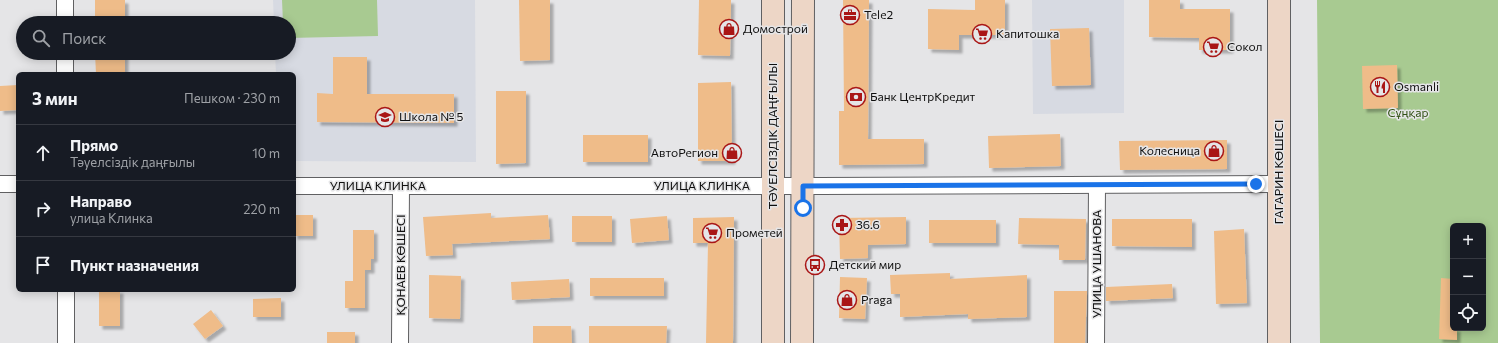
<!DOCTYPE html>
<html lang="ru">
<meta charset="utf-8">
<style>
:root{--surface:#171b24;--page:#20242c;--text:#f1f3f6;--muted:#9ea1a6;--line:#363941}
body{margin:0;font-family:Commissioner,sans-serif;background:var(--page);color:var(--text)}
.controls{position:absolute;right:12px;bottom:12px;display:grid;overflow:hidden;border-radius:6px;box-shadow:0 2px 10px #0003}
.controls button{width:36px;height:36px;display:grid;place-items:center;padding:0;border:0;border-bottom:1px solid var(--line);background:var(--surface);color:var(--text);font:20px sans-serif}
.stop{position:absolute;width:12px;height:12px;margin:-9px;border:3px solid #1a73e8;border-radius:50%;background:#fff}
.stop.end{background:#1a73e8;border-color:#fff;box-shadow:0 1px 4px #0008}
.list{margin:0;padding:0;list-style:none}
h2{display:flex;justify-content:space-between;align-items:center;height:52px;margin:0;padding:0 16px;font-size:17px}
h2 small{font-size:13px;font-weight:400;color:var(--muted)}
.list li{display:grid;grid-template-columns:26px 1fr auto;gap:12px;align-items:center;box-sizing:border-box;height:56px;padding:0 16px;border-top:1px solid var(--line)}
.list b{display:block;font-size:15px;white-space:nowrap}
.list p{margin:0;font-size:13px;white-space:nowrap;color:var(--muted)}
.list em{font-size:13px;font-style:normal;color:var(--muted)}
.icon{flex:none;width:22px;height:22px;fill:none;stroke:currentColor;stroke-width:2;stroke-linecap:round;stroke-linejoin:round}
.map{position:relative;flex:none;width:1498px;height:343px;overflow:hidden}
.search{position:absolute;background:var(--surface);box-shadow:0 2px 10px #0003;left:16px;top:16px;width:280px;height:44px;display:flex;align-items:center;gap:10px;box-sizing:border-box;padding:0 14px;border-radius:22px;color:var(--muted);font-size:15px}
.panel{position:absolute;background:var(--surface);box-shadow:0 2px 10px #0003;left:16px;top:72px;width:280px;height:220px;border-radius:6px}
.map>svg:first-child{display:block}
.built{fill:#d7dae2}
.green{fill:#a8ca91;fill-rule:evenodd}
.building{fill:#efbc89;filter:url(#shadow)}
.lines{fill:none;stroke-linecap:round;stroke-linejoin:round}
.street-casing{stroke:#606062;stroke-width:18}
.secondary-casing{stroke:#606062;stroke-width:24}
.street{stroke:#fff;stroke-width:16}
.secondary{stroke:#edd6c6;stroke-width:22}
.route{stroke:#1a73e8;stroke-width:5}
.labels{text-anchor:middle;stroke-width:3;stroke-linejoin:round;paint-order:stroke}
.poi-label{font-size:12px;fill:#0f0f0f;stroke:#e5e5e7;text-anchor:start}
.park-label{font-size:12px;fill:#315115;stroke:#e5e5e7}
.street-label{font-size:12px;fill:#0f0f0f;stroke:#e5e5e7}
</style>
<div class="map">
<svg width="1498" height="343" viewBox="0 0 1498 343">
<defs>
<filter id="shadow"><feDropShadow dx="3.5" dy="3.5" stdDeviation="1" flood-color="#0004"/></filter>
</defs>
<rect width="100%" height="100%" fill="#e5e5e7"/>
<g class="built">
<path d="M273 0H475L476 162 294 161V74H276L275 53H289V23H274Z"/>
<path d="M1032 0H1124V113L1033 114Z"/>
</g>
<g class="green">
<path d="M282 0H377L378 36 289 38V23H283Z"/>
<path d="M1317 0H1498V343H1320ZM1453 226H1483V328H1453Z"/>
</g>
<g class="building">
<rect x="95" y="0" width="30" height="23"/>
<path d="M519 0H550V60L520 61Z"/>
<path d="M699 0H731L730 56 698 55Z"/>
<path d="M843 0H869L868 139H924V164L839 165V111H844Z"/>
<path d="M975 0H1005V35H959V50L928 49V9L975 10Z"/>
<path d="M1149 0H1180V9H1230V50H1199V38L1149 37Z"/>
<path d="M1089 28 1091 85 1052 86 1050 29Z"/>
<path d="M95 53H125V74H96Z"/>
<path d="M333 57H367V94H454V123L317 122V93L333 94Z"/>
<path d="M1397 65 1398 108 1363 109 1362 66Z"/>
<path d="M731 82 732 161H698V83Z"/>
<path d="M18 85V110L0 111V86Z"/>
<path d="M496 91H526V163L496 164Z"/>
<path d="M1060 134 1061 166 989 168 988 136Z"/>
<rect x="583" y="135" width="65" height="27"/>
<path d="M1227 140V169L1120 170 1119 141Z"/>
<path d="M491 213V218L548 215 550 239 452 244 453 255 426 256 423 217Z"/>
<rect x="294" y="215" width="19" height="21"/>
<rect x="572" y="216" width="40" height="26"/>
<path d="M667 216 669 240 632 243 630 219Z"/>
<path d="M734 217 733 343H706L708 243H693V218Z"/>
<path d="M906 217V244L868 245V258L840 259 839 218Z"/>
<path d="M1019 218 1086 219 1085 260H1059V245L1018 244Z"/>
<path d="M1112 219H1192V247L1112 246Z"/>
<rect x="929" y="220" width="67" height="23"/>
<path d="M1244 229 1247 303 1216 304 1214 231Z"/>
<path d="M353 230H374V259H371V270H365V308H345V281H353Z"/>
<path d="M950 273V279L1027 275V317L968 319V314L900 317V294H891L890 275Z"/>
<path d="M429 275 461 276 460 319 429 318Z"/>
<path d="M840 277 867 278 865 319 839 318Z"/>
<rect x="590" y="278" width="74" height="18"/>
<path d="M1441 278 1453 279V328H1457V340L1439 339Z"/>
<path d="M569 279 570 297 512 300 511 282Z"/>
<path d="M1172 284 1173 298 1106 301V287Z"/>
<rect x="99" y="290" width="21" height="36"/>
<path d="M1054 291H1087L1085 343H1054Z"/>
<path d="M281 298V317H253V299Z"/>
<path d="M211 310 223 326 205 339 193 324Z"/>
<path d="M533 326H571L572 343H533Z"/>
<path d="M589 326H667L666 343H589Z"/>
<rect x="327" y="332" width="28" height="11"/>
</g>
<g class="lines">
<g class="street-casing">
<g id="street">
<path d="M65 23V0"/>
<path d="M65 74V53"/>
<path d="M0 184H18"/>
<path d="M294 186H820L1278 184"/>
<path d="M66 290V343"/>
<path d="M400 343 401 186"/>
<path d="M1096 343 1097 185"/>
</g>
</g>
<g class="secondary-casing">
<g id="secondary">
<path d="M773 0V343"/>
<path d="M1279 0V343"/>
<path d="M802 343 803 0"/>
</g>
</g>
<use href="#street" class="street"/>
<use href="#secondary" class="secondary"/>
</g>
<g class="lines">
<path class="route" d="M803 208V186L1256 184"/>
</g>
<defs>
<g id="office-ring" transform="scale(1)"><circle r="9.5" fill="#e5e5e7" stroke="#a91616" stroke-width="1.5"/><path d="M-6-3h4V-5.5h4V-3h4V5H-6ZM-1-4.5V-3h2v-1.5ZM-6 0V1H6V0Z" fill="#a91616"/></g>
<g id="shop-ring" transform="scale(1)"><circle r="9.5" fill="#e5e5e7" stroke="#a91616" stroke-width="1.5"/><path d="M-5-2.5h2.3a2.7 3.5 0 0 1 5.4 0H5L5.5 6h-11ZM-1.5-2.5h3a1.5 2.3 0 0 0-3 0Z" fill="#a91616"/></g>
<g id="supermarket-ring" transform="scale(1)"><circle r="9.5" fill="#e5e5e7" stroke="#a91616" stroke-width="1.5"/><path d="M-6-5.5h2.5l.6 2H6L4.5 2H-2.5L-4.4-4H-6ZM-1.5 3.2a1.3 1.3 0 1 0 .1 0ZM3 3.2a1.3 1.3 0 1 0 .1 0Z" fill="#a91616"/></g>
<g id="restaurant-ring" transform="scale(1)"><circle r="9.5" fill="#e5e5e7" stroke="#a91616" stroke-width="1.5"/><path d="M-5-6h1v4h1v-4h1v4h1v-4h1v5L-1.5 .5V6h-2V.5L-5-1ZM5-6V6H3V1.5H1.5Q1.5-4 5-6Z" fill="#a91616"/></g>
<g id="bank-ring" transform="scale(1)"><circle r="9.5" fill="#e5e5e7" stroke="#a91616" stroke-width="1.5"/><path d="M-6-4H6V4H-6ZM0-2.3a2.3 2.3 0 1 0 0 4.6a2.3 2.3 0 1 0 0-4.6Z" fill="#a91616"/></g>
<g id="school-ring" transform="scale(1)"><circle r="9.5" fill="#e5e5e7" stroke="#a91616" stroke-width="1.5"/><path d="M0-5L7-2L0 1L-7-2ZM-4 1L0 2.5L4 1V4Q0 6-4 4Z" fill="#a91616"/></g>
<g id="pharmacy-ring" transform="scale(1)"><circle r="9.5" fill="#e5e5e7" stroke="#a91616" stroke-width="1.5"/><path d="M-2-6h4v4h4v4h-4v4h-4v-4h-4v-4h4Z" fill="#a91616"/></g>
<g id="bus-ring" transform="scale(1)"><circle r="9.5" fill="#e5e5e7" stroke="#a91616" stroke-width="1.5"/><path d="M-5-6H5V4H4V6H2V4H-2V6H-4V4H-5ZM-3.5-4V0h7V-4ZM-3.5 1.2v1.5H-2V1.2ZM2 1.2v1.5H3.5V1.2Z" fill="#a91616"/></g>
</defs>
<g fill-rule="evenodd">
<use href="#office-ring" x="850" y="15"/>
<use href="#shop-ring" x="729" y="29"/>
<use href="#supermarket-ring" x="982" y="34"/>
<use href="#supermarket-ring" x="1213" y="47"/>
<use href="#restaurant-ring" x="1380" y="87"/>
<use href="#bank-ring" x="856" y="97"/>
<use href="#school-ring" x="385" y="117"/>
<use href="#shop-ring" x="1214" y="151"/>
<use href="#shop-ring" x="732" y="153"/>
<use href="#pharmacy-ring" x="842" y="225"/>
<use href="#supermarket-ring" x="712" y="233"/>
<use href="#bus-ring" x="815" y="265"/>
<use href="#shop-ring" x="847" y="300"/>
</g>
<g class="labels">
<g class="poi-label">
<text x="864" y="19">Tele2</text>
<text x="743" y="33">Домострой</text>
<text x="996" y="38">Капитошка</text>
<text x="1227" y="51">Сокол</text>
<text x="1394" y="91">Osmanli</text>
<text x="870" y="101">Банк ЦентрКредит</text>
<text x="399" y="121">Школа № 5</text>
<text x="1200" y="155" text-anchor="end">Колесница</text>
<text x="718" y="157" text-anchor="end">АвтоРегион</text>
<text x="856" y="229">36.6</text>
<text x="726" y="237">Прометей</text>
<text x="829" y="269">Детский мир</text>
<text x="861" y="304">Praga</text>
</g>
<g class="park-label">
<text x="1408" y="117">Сұңқар</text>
</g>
<g class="street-label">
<text transform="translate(773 136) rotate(-90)" y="4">ТӘУЕЛСІЗДІК ДАҢҒЫЛЫ</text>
<text transform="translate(1279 172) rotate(-90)" y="4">ГАГАРИН КӨШЕСІ</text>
<text x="378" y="190">УЛИЦА КЛИНКА</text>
<text x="702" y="190">УЛИЦА КЛИНКА</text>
<text transform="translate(1097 264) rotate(-90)" y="4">УЛИЦА УШАНОВА</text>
<text transform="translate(401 265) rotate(-90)" y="4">ҚОНАЕВ КӨШЕСІ</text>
</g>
</g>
</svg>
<div class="controls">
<button>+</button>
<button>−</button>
<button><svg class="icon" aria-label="locate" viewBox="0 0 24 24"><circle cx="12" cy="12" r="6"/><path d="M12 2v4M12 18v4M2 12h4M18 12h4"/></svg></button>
</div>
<div class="stop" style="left:803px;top:208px"></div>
<div class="stop end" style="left:1256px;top:184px"></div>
<div class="search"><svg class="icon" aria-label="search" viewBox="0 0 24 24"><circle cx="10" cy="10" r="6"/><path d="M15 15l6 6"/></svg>Поиск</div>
<section class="panel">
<h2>3 мин<small>Пешком · 230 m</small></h2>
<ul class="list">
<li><svg class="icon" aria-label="ahead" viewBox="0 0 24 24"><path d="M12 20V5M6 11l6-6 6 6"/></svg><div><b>Прямо</b><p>Тәуелсіздік даңғылы</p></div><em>10 m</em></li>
<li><svg class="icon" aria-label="right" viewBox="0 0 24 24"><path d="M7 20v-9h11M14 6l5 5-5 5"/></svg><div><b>Направо</b><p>улица Клинка</p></div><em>220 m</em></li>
<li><svg class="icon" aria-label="arrive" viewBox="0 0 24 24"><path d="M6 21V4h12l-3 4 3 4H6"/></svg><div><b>Пункт назначения</b></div></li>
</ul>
</section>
</div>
